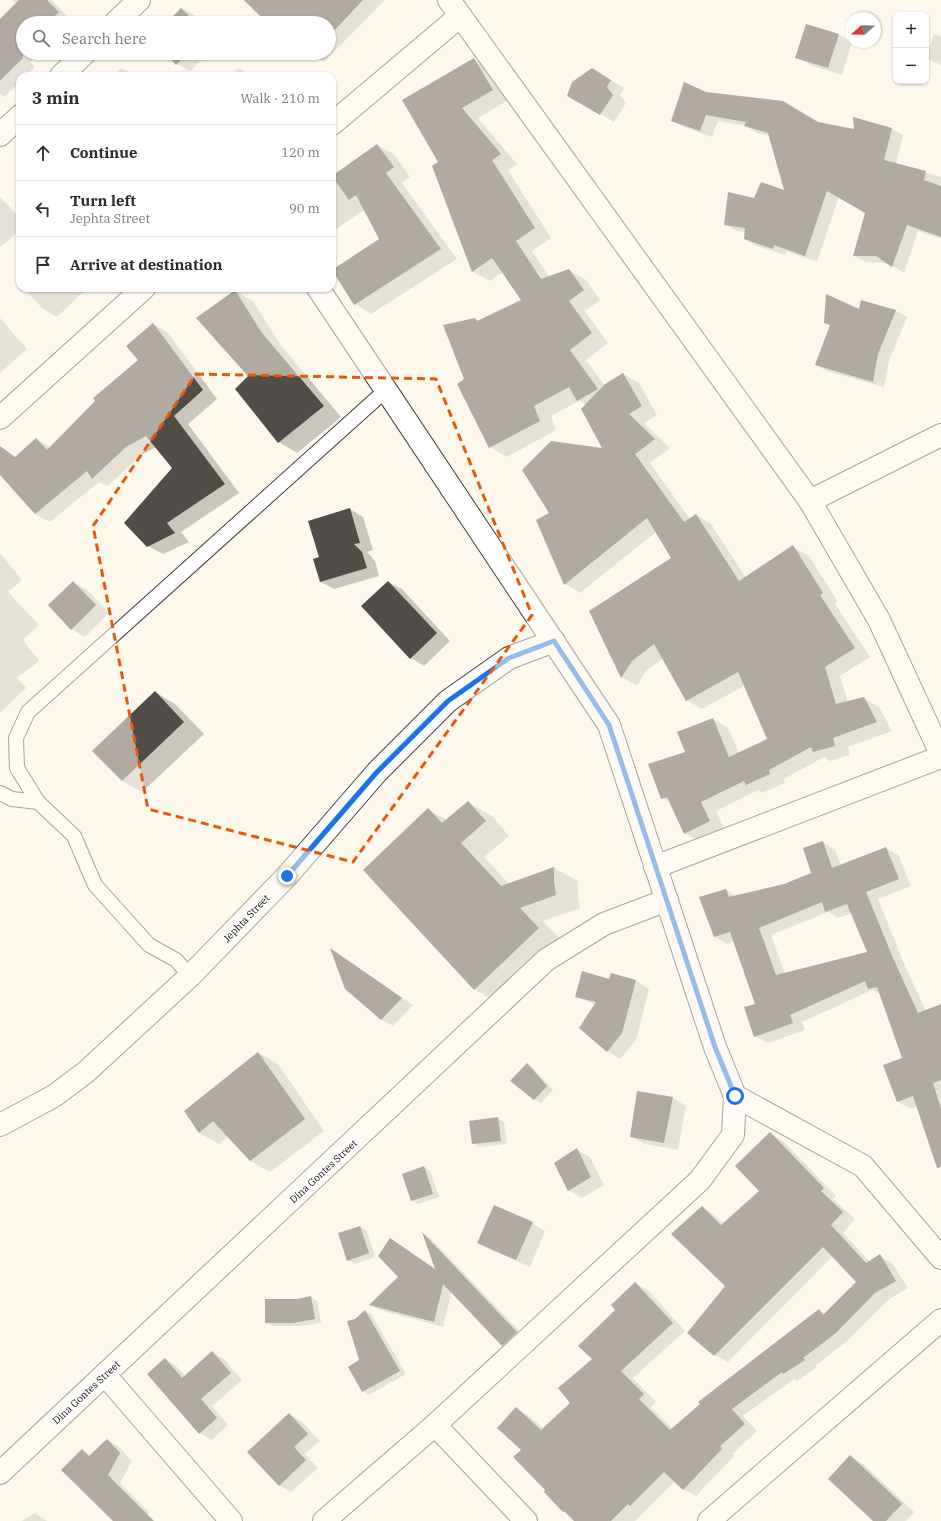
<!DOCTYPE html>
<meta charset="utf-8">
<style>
:root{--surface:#fff;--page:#f2f2f3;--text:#2b2b33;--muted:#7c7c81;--line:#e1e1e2}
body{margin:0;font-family:"IBM Plex Serif",serif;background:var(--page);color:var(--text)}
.controls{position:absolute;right:12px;top:12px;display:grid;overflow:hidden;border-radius:8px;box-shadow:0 1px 3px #0004}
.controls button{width:36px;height:36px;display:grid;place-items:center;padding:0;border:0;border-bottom:1px solid var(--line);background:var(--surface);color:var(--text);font:20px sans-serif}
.compass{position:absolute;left:845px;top:12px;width:36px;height:36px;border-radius:50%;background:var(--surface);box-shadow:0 1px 3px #0004;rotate:250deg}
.stop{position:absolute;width:12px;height:12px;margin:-9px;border:3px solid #1a73e8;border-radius:50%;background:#fff}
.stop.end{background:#1a73e8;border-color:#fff;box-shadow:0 1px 4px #0008}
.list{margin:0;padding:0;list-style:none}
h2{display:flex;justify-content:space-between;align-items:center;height:52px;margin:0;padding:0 16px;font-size:17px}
h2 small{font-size:13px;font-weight:400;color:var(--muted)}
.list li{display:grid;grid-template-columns:26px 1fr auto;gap:12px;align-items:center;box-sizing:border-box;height:56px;padding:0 16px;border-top:1px solid var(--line)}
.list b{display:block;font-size:15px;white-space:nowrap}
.list p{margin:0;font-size:13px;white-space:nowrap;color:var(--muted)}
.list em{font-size:13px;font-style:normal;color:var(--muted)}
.icon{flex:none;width:22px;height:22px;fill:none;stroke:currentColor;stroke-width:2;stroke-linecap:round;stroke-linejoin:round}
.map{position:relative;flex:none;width:941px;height:1521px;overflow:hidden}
.search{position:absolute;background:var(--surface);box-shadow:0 1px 3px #0004;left:16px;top:16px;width:320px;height:44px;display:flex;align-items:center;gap:10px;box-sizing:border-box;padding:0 14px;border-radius:22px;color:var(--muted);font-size:15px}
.panel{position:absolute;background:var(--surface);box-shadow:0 1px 3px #0004;left:16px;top:72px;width:320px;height:220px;border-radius:12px}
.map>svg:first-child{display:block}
.shadow{fill:#0003;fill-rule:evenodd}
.building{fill:#524c48;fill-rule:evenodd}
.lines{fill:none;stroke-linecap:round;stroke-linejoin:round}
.lane-casing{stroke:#3e3e3e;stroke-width:16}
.street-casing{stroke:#3e3e3e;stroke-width:24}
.lane{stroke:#fff;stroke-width:14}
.street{stroke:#fff;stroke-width:22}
.route{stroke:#1a73e8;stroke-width:5}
.marked{fill:none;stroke:#e8590c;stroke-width:3;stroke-dasharray:8 5;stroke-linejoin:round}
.labels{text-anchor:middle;stroke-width:4;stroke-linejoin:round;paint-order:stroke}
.street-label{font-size:10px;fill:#0b0b0b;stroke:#fff}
</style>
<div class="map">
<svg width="941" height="1521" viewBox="0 0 941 1521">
<rect width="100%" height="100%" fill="#fdf8eb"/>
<g class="shadow">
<path d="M13 0H52L71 20 68 23H23V53H39L30 62 35 67 26 76H20V82L4 97 0 94V30L16 4Z"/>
<path d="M246 0H385L324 62 309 53H329V23H279Z"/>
<path d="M182 8 195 16 202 23H167Z"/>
<path d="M934 34 941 37V65L926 58Z"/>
<path d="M839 35 852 42 842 75 810 65 797 57Z"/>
<path d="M166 53H208L190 71 177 64Z"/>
<path d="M474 59 491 69 509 100 478 118 517 164 508 170 551 238 532 251 549 277 569 270 586 280 600 300 585 311 608 343 586 360 605 386 623 374 639 383 657 415 644 423 670 448 650 463 690 519 696 515 711 524 746 578 793 547 809 556 838 602 835 604 870 657 840 676 848 702 863 698 879 707 892 731 848 747 850 755 830 761 824 757 784 779 785 783 762 793 758 790 716 811 725 830 701 842 685 833 671 803 662 798 686 752 713 719 728 728 739 753 768 740 744 686 702 709 686 700 663 658 647 670 637 686 622 677 590 611 672 559 656 532 580 593 565 584 550 513 604 449 587 405 579 401 551 416 556 430 507 457 490 447 466 380 475 319 479 321 522 301 503 272 490 281 473 272 433 166 439 162Z"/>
<path d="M121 68 134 75 135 76H112Z"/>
<path d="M238 68 252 76H230Z"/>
<path d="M592 69 624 88 620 95 626 103 614 122 569 95Z"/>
<path d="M706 93 818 123 855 130 892 129 903 135 896 164 941 177V239L918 231 904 273 888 263 866 262 854 256 866 213 839 197 817 262 786 251 785 255 757 246 745 239 746 232 737 231 725 224 755 200 785 191 770 136 757 133 746 126 718 121 712 137 684 127 672 121Z"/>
<path d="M377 145 394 154 410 177 402 183 457 259 371 314 355 304 380 239 365 209 332 232V177Z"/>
<path d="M0 197 20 218V230L1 247 0 246Z"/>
<path d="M20 276V284L16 280Z"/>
<path d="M23 288H87L57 317 43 309Z"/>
<path d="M235 291 253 301 280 344 341 417 297 453 279 442 236 389 249 376Z"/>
<path d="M862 301 896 311 907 317 889 361 884 387 827 371 816 365 831 326 825 322 860 310Z"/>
<path d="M0 318 27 349 0 373Z"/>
<path d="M153 324 168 333 217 399 188 424 239 493 181 532 189 542 163 554 148 546 174 468 156 447 141 455 108 486 99 482 50 522 35 514 0 474V460L16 458 36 439 51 448 139 360Z"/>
<path d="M350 509 363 517 373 550 367 552 375 561 379 576 334 589 321 582 320 558Z"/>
<path d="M0 553 22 580 8 592 39 625 23 640 39 661 17 678 26 688 0 713Z"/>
<path d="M73 582 87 590 109 613 85 637 71 629Z"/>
<path d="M388 582 402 589 450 641 424 666 411 658Z"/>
<path d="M155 692 175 704 204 734 142 792 122 781 94 751Z"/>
<path d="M468 802 492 816 509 836 484 857 509 884 554 868 578 881V896L580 908 543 921 563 942 498 1003 474 989 429 810 447 820Z"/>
<path d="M823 842 835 850 841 866 886 848 899 856 911 886 878 899 905 966 926 1011 941 1005V1147L918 1106 911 1109 898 1102 884 1066 904 1058 881 995 872 990 802 1022 805 1030 768 1043 755 1036 756 1004 735 941 727 944 715 937 700 898 726 890 736 896 784 885 813 873ZM828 912 838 918 852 913 868 953 785 974 771 935Z"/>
<path d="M332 950 342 956 413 1005 393 1026 381 1019Z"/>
<path d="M610 980 636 981 649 989 636 1040 620 1059 607 1051 595 1005 576 996Z"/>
<path d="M259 1053 278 1064 324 1131 270 1172 250 1161 228 1136 219 1144 199 1133 185 1112Z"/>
<path d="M527 1064 533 1068 553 1090 541 1103 535 1099Z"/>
<path d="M673 1098 686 1106 678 1150 644 1144 631 1136Z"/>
<path d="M498 1118 504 1122 507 1144 479 1147 473 1143Z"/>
<path d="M770 1134 783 1141 836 1196 833 1199 855 1219 843 1233 870 1262 880 1256 892 1263 908 1288 888 1300 848 1340 815 1366 817 1367 797 1381 794 1379 743 1416 757 1431 732 1454 734 1456 696 1496 683 1489 675 1481 635 1521H576L570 1516 563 1511 547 1490 523 1450 517 1409 529 1416 544 1429 571 1403 617 1310 635 1283 648 1290 685 1331 633 1378 656 1402 651 1407 673 1429 819 1310 826 1314 858 1282 833 1256 728 1362 715 1355 727 1286 702 1207 714 1215 724 1224 760 1191Z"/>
<path d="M577 1150 590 1157 604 1185 582 1198 568 1190Z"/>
<path d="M424 1167 430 1171 439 1197 418 1204 412 1200Z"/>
<path d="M532 1223 545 1231 530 1267 491 1250 478 1243Z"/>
<path d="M360 1227 367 1231 375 1257 355 1264 348 1260Z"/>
<path d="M424 1234 431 1239 526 1338 513 1350 503 1345 452 1291 443 1327 380 1310 371 1305 436 1270Z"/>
<path d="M311 1297 317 1301 321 1323 300 1326H273L266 1322Z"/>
<path d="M365 1311 371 1314 406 1374 369 1395 363 1391 356 1319Z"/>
<path d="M212 1353 224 1359 242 1380 212 1406 228 1425 212 1440 200 1433 148 1374 165 1359 176 1366 185 1376Z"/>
<path d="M289 1414 301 1421 320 1441 305 1454 318 1468 291 1492 279 1485Z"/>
<path d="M107 1440 119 1447 132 1461 120 1483 150 1513 137 1521H115L82 1450 91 1456Z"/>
<path d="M850 1456 863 1464 914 1512 906 1521H875Z"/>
<path d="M35 1513 47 1521H22Z"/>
</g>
<g class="building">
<path d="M19 0H47L59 12 48 23H23V58L0 81V19Z"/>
<path d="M244 0H363L329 36V23H267Z"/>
<path d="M181 8 196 23H166Z"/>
<path d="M806 24 839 34 828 68 795 58Z"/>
<path d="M165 53H188L176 65Z"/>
<path d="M474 58 493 90 462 108 501 154 492 160 535 228 516 241 541 279 569 269 584 290 569 301 592 333 570 350 598 389 577 401 569 387 534 406 540 421 489 448 457 384 464 379 443 325 475 318 477 321 521 300 492 258 472 272 432 166 438 162 402 100Z"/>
<path d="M592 68 611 80 607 87 613 95 600 115 567 96 572 82Z"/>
<path d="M684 82 706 92 783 101 818 122 854 129 853 117 892 128 884 160 926 171 924 180 941 186V237L907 225 892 267 876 256H853L865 213 827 191 805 256 774 245 773 249 744 239 745 228 724 225 728 192 754 198 761 182 784 190 768 133 744 126 746 122 706 115 700 131 671 121Z"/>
<path d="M377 144 394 167 386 173 441 249 354 305 332 270 379 239 356 195 349 200 332 176Z"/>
<path d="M235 290 262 333 324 406 278 443 235 389 248 376 196 318Z"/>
<path d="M826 294 859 309 861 300 896 310 878 354 873 382 815 365 830 325 824 323Z"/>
<path d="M153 323 203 390 174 416 225 484 167 523 175 533 147 547 124 523 172 468 146 436 126 447 92 479 87 471 35 514 0 475V446L15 457 36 438 47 450 95 401 93 398 138 360 126 346Z"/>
<path d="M623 373 642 406 629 414 655 439 635 454 684 522 696 514 739 581 793 545 823 593 820 595 855 648 825 667 836 704 864 697 877 722 833 738 835 746 813 752 811 747 769 770 770 774 746 785 744 781 701 802 710 821 684 834 667 797 661 799 648 764 685 752 677 732 713 718 729 757 767 739 738 672 686 701 654 644 632 661 621 678 589 611 671 558 647 518 564 585 536 520 549 513 522 470 551 441 602 448 581 409 605 384Z"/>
<path d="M350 508 360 543 354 544 362 552 367 568 320 582 313 559 319 557 308 521Z"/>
<path d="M73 581 96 605 71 630 48 605Z"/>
<path d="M388 581 437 633 410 659 361 606Z"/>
<path d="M155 691 184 722 122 781 92 751Z"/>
<path d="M468 801 486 821 461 843 501 886 554 867V882L556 895 520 908 539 928 474 990 363 870 428 808 442 823Z"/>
<path d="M823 841 832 868 886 847 899 879 866 892 893 958 918 1013 941 1004V1080L933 1083 941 1109V1167L937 1168 913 1096 897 1102 883 1065 902 1058 877 987 868 989 865 981 790 1015 793 1023 754 1037 744 1007 755 1004 730 932 714 937 699 897 726 889 729 897 784 884 811 873 803 848ZM822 902 825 912 847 904 867 952 776 975 759 928Z"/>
<path d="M330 948 402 998 381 1020 345 989Z"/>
<path d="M582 971 609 979 611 973 636 980 622 1033 607 1052 579 1028 596 1002 575 997Z"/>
<path d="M258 1052 305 1119 250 1161 213 1121 199 1133 184 1111Z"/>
<path d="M527 1063 547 1086 534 1100 510 1081Z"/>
<path d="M637 1091 673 1097 664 1143 630 1137Z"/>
<path d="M498 1117 501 1141 472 1144 469 1121Z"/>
<path d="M770 1132 824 1188 821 1191 843 1212 831 1225 866 1263 880 1254 896 1281 875 1293 836 1333 803 1358 805 1360 783 1374 782 1372 732 1409 745 1424 720 1446 722 1449 683 1490 664 1472 630 1506 628 1504 611 1521H574L564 1511 563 1512 544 1492 545 1490 513 1457 521 1450 497 1428 516 1407 541 1430 570 1403 558 1388 592 1359 578 1346 615 1310 611 1305 635 1282 673 1323 621 1371 644 1394 639 1399 670 1430 700 1404 698 1402 819 1309 823 1315 856 1282 823 1247 714 1356 687 1333 725 1286 671 1234 702 1206 721 1225 759 1191 735 1166Z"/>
<path d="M577 1148 591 1177 568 1191 554 1163Z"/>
<path d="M424 1166 433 1194 411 1201 402 1174Z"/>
<path d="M494 1205 533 1222 516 1260 477 1243Z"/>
<path d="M360 1226 369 1253 347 1261 338 1233Z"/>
<path d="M422 1232 517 1332 502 1346 443 1284 434 1322 369 1305 398 1277 378 1256 390 1238 435 1269Z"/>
<path d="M311 1296 315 1319 293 1323H265V1299H297Z"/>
<path d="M365 1310 400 1371 362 1392 348 1367 359 1360 347 1321 355 1319Z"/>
<path d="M212 1351 231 1373 201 1399 217 1418 199 1434 147 1374 165 1358 182 1378Z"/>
<path d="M289 1413 308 1434 294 1447 306 1460 279 1486 247 1452Z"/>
<path d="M107 1439 120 1453 108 1475 154 1521H113L61 1470 82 1449 89 1456Z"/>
<path d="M850 1455 902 1504 886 1521H873L828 1479Z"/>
</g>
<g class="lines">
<g class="lane-casing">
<g id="lane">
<path d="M0 793 12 799 38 802 74 836 95 885 149 945 176 960 190 976"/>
<path d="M38 802 17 768 16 738 28 712 386 390"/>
</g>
</g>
<g class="street-casing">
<g id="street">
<path d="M449 0 810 501 879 620 941 754"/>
<path d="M115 23 139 0"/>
<path d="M61 76 85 53"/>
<path d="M332 124 460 16"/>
<path d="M0 135 20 116"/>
<path d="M318 288 609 725 715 1047 735 1096 733 1135 700 1180 435 1425 324 1521"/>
<path d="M0 418 144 288"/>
<path d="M810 501 941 435"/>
<path d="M655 867 941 757"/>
<path d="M735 1096 863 1166 941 1258"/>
<path d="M0 1125 54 1096 86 1072 190 976 287 876 377 772 448 701 509 658 554 641"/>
<path d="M105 1375 231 1521"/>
<path d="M435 1425 526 1521"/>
<path d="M0 1473 546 960 604 924 667 900"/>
<path d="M709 1521 941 1320"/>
</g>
</g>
<use href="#lane" class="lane"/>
<use href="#street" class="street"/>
</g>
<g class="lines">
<path class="route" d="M287 876 377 772 448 701 509 658 554 641 609 725 715 1047 735 1096"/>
</g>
<path d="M0 0H941V1521H0ZM196 374 436 379 532 615 353 862 148 809 93 526Z" fill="#fdf8eb" fill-opacity=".55" fill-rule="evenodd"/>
<path class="marked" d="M196 374 436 379 532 615 353 862 148 809 93 526Z"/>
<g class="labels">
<g class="street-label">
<text transform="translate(246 918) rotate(-46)" y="4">Jephta Street</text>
<text transform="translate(323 1171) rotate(-43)" y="4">Dina Gontes Street</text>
<text transform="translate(86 1392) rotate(-43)" y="4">Dina Gontes Street</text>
</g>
</g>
</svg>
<div class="controls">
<button>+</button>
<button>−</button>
</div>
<svg class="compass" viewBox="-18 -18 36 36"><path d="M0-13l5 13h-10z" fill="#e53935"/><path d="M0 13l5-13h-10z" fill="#7c7c81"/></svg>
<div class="stop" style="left:735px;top:1096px"></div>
<div class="stop end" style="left:287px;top:876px"></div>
<div class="search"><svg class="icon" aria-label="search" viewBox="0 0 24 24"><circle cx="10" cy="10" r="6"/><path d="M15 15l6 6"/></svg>Search here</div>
<section class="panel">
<h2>3 min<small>Walk · 210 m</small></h2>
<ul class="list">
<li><svg class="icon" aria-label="ahead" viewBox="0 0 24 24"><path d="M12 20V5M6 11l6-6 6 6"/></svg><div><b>Continue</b></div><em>120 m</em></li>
<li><svg class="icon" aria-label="left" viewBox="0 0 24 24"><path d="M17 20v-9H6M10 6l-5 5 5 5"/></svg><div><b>Turn left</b><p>Jephta Street</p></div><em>90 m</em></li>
<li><svg class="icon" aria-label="arrive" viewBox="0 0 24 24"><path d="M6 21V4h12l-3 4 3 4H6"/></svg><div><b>Arrive at destination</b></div></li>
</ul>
</section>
</div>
